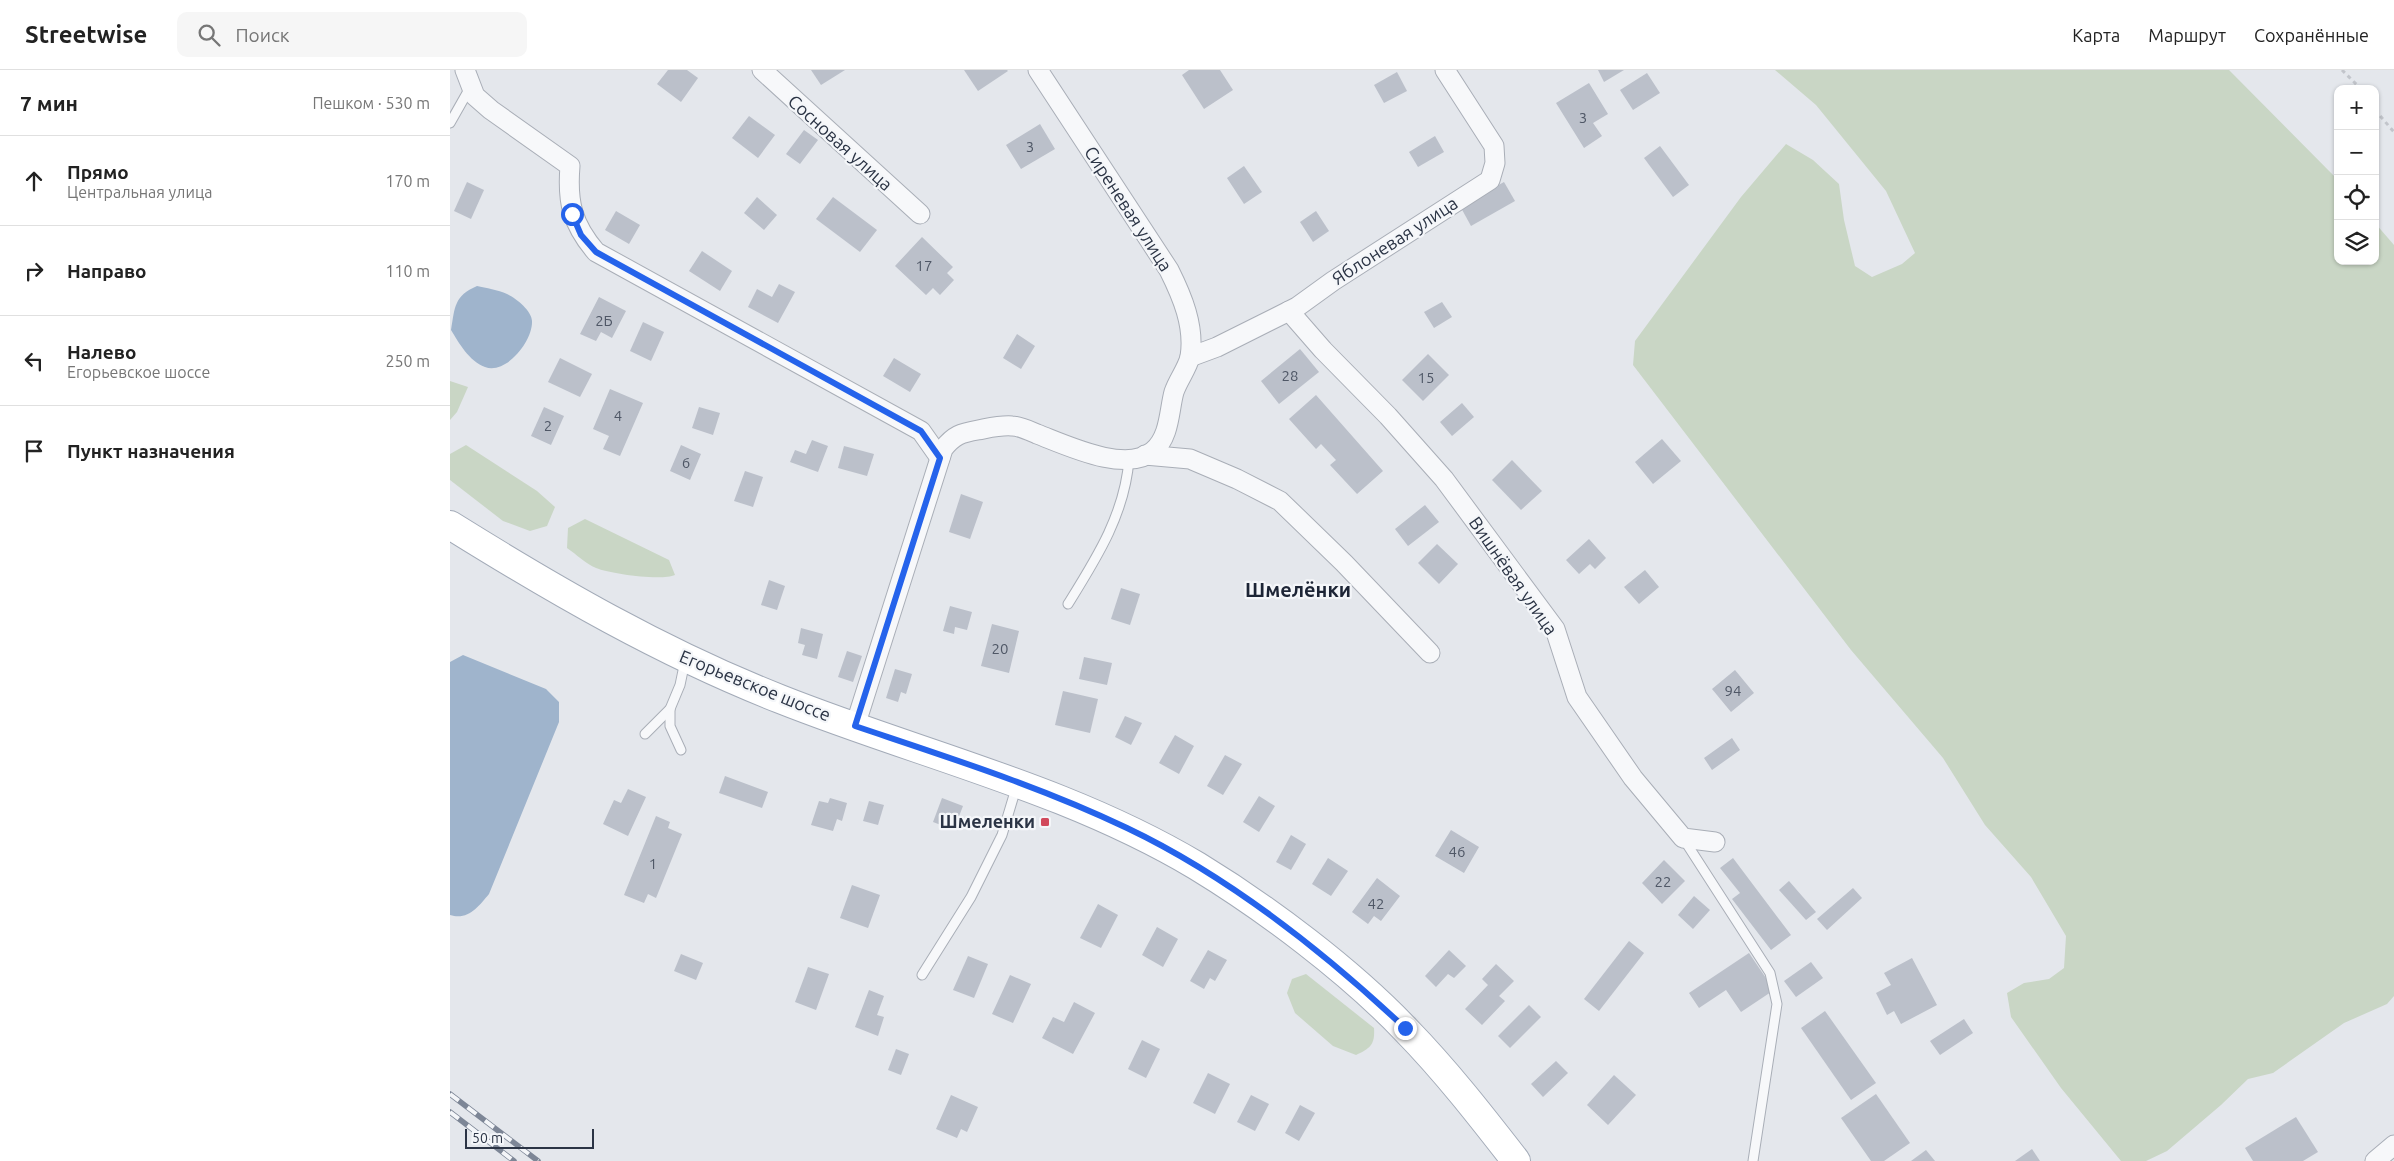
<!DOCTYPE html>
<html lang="ru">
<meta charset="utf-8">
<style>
:root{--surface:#fff;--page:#f6f6f6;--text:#222;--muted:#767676;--line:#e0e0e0}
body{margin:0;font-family:Ubuntu,sans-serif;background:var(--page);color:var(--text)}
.controls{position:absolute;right:15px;top:15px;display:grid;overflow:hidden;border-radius:10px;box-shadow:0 1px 4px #0004}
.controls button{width:45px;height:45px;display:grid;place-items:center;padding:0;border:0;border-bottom:1px solid var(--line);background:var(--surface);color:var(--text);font:25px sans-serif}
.scale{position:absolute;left:15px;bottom:12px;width:129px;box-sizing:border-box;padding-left:5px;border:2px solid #2b3445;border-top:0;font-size:14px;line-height:18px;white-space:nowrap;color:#2b3445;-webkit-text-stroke:4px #f4f6f9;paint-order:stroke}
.stop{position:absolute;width:15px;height:15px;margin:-11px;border:4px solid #2563eb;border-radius:50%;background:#fff}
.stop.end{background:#2563eb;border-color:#fff;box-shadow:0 1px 5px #0008}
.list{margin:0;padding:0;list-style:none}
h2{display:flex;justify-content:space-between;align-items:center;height:65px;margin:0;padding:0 20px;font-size:21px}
h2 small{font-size:16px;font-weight:400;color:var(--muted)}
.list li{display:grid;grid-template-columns:32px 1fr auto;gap:15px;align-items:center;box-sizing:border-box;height:90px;padding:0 20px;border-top:1px solid var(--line)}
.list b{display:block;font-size:19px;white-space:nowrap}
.list p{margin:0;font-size:16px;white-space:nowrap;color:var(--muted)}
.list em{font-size:16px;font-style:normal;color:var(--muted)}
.icon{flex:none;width:28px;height:28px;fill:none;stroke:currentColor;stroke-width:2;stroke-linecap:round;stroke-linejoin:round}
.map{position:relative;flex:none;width:1944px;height:1091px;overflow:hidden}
header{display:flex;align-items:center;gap:30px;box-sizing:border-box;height:70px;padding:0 25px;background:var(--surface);border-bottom:1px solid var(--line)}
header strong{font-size:24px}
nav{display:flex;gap:28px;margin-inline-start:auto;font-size:18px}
.search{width:350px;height:45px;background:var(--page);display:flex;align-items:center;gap:12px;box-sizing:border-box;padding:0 18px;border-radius:10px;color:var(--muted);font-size:19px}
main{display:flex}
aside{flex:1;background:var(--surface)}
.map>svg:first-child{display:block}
.green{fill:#c9d6c5}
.water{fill:#9fb4cc}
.building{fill:#bbc0ca}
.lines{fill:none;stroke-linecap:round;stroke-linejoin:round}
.lane-casing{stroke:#a9aeb7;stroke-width:11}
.street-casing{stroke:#a9aeb7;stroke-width:21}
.primary-casing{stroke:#a3abb8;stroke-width:30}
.path{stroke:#c2c5cb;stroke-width:3;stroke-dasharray:4 4;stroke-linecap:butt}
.lane{stroke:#f7f8fa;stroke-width:9}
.street{stroke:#f7f8fa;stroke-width:19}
.primary{stroke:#fff;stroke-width:28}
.rail-casing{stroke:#7d8696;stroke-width:5.5}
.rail{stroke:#f4f6f9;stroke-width:4;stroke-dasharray:11;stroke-linecap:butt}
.route{stroke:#2563eb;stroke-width:6}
.poi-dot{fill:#d1495b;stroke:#f4f6f9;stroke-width:2}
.labels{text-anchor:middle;stroke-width:4.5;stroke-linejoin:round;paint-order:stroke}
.number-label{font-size:15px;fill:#4f5766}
.street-label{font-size:18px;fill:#2b3445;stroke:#f4f6f9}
.poi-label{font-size:18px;font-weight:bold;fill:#2b3445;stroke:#f4f6f9;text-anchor:end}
.quarter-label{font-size:20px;font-weight:bold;fill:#1d2536;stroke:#f4f6f9}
</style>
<header>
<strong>Streetwise</strong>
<div class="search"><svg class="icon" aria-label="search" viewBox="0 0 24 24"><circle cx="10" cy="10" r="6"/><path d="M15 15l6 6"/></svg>Поиск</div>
<nav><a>Карта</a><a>Маршрут</a><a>Сохранённые</a></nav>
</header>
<main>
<aside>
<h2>7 мин<small>Пешком · 530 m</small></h2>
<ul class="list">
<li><svg class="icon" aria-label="ahead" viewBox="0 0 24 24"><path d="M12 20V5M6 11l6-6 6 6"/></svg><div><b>Прямо</b><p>Центральная улица</p></div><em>170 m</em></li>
<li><svg class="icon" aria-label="right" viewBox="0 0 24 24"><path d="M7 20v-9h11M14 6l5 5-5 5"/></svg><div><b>Направо</b></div><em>110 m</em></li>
<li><svg class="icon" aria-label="left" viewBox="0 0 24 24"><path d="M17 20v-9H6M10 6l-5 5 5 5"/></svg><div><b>Налево</b><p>Егорьевское шоссе</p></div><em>250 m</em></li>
<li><svg class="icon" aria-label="arrive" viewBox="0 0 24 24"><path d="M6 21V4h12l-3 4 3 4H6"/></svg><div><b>Пункт назначения</b></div></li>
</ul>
</aside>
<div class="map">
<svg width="1944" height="1091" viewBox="0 0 1944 1091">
<rect width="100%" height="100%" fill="#e4e7ec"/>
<g class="green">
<path d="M1325 0H1779L1888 110V191H1925V153L1944 175V926L1937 934 1894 953 1823 1003 1798 1009 1771 1035 1717 1081 1696 1091H1671L1611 1018 1561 947 1557 923 1574 913 1599 909 1614 898 1616 866 1581 807 1535 755 1493 688 1401 580 1183 295 1185 271 1291 127 1336 74 1363 90 1389 114 1394 150 1405 196 1422 207 1452 194 1465 183 1436 121 1366 35Z"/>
<path d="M0 311 18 317 7 342 0 350Z"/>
<path d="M16 375 87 421 105 437 97 456 80 461 53 451 0 410V384Z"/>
<path d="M135 449 219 490 225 505C211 511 161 504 146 498 136 494 126 484 117 478L118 458Z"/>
<path d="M856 904 924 958C925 974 921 978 906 985L883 976 845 943 837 923 842 909Z"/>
</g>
<g class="water">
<path d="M27 216C36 218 48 220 57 224 66 228 82 241 82 251 83 271 56 305 35 297 19 291 9 273 1 260 5 237 4 226 27 216Z"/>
<path d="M13 585 96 619 109 632V652L39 824C29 836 18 851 0 845V592Z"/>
</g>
<g class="building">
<path d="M218 0H237L248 8 231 32 207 14Z"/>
<path d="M361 0H395L371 15Z"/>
<path d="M514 0H557L558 1 528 21Z"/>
<path d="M739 0H770L783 20 754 39 732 5Z"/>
<path d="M1148 0H1174L1154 12Z"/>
<path d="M947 2 957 21 934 33 924 15Z"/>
<path d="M1197 3 1210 23 1183 40 1170 20Z"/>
<path d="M1139 13 1158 44 1143 53 1152 66 1134 78 1106 33Z"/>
<path d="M299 46 325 65 308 88 282 68Z"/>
<path d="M590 54 605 79 571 99 556 75Z"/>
<path d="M354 60 368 70 350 94 336 84Z"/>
<path d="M985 66 994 82 968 97 959 82Z"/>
<path d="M1210 76 1239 115 1223 127 1194 88Z"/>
<path d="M794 96 812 122 794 134 777 108Z"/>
<path d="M17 112 34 120 21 149 4 141Z"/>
<path d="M1054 112 1065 131 1021 156 1010 136Z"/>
<path d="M307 127 327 145 314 160 294 143Z"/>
<path d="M383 127 427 160 410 182 366 149Z"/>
<path d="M166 141 190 155 179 174 155 160Z"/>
<path d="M866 141 879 161 863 172 850 152Z"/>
<path d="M472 167 503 197 497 203 504 210 490 225 483 218 476 225 445 196Z"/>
<path d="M252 181 282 201 270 221 239 201Z"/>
<path d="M329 214 345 222 328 253 298 237 307 219 322 227Z"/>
<path d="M149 227 176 241 162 268 151 262 146 271 130 264Z"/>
<path d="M992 232 1002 247 984 258 974 242Z"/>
<path d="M193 252 214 262 201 291 180 281Z"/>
<path d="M567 264 585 276 571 299 553 288Z"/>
<path d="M850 279 869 302 829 334 811 311Z"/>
<path d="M978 284 999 305 973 331 952 310Z"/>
<path d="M110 288 142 304 130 327 98 312Z"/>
<path d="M444 288 471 304 460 322 433 306Z"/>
<path d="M160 319 193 333 170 386 153 379 159 366 143 359Z"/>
<path d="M866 325 933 401 907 424 880 395 886 390 871 374 866 379 839 349Z"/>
<path d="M1012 333 1024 347 1002 366 990 352Z"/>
<path d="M94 337 114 346 101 375 81 366Z"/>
<path d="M249 337 270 343 263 365 242 358Z"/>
<path d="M1212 369 1231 391 1203 414 1185 392Z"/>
<path d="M362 370 378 376 368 402 340 392 345 380 356 384Z"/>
<path d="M231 375 251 384 240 410 220 401Z"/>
<path d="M394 376 424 384 417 406 388 398Z"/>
<path d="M1062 390 1092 421 1071 440 1042 410Z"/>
<path d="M295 401 313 407 303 437 284 431Z"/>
<path d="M511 424 533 432 520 469 499 462Z"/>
<path d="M975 435 989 452 958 476 945 459Z"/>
<path d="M1139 469 1156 488 1145 499 1140 494 1129 504 1116 490Z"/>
<path d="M987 474 1008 494 989 514 968 493Z"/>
<path d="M1195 500 1209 517 1189 534 1174 517Z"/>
<path d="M319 510 335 516 327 540 311 535Z"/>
<path d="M671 518 690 524 680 555 661 549Z"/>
<path d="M500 536 522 542 517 560 505 557 504 564 493 561Z"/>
<path d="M542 554 569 561 559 603 531 596Z"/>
<path d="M351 558 373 564 367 589 352 585 355 575 348 573Z"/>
<path d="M397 581 412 586 403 612 388 607Z"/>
<path d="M634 587 662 593 657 615 629 609Z"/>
<path d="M445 599 462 604 456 624 451 622 448 632 436 628Z"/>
<path d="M1285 600 1304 623 1281 642 1262 619Z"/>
<path d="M613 621 648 629 640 663 605 655Z"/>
<path d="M675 646 692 653 681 675 665 667Z"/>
<path d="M725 665 744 676 729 704 709 693Z"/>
<path d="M1282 668 1290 680 1262 700 1254 688Z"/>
<path d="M775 685 792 694 773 725 757 716Z"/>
<path d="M275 706 318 722 312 738 269 723Z"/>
<path d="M178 719 196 727 178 766 153 754 164 730 171 733Z"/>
<path d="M809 726 825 736 809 762 793 752Z"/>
<path d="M380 728 397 733 392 751 387 749 383 761 361 755 369 731 378 733Z"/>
<path d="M492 728 513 736 508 749 500 746 496 757 483 752Z"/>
<path d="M419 731 434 735 428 755 413 751Z"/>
<path d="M206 746 220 752 218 758 232 764 206 828 198 824 194 833 174 825Z"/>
<path d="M1001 760 1029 777 1014 803 985 786Z"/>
<path d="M841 765 856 774 841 800 826 792Z"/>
<path d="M878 788 898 801 881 826 862 814Z"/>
<path d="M1283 788 1341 865 1321 880 1282 829 1290 823 1270 798Z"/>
<path d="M1214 790 1235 811 1212 834 1192 813Z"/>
<path d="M927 808 950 826 931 851 924 846 918 854 902 842Z"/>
<path d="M1339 811 1366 842 1356 850 1329 820Z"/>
<path d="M402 815 430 825 418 858 390 848Z"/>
<path d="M1403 818 1412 828 1377 860 1367 849Z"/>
<path d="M1244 826 1260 840 1243 859 1228 845Z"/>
<path d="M648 834 668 845 651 878 630 868Z"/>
<path d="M707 857 728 869 713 897 692 885Z"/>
<path d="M1179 871 1194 883 1149 941 1134 929Z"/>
<path d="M758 880 777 890 765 911 760 908 754 919 740 911Z"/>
<path d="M999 880 1016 896 1004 908 998 904 986 917 975 906Z"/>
<path d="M1299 883 1324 920 1291 942 1276 920 1249 938 1239 923Z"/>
<path d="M231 884 253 893 246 910 224 901Z"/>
<path d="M518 886 538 894 524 928 503 920Z"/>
<path d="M1462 888 1487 935 1451 954 1444 941 1437 945 1426 923 1441 915 1434 903Z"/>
<path d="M1361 892 1373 908 1346 927 1334 911Z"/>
<path d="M1046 894 1064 911 1049 926 1055 931 1032 955 1015 939 1038 915 1032 909Z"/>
<path d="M358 897 379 904 366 940 345 932Z"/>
<path d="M560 905 581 914 563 953 542 944Z"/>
<path d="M419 920 434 926 427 945 434 947 428 966 405 957Z"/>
<path d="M624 932 645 943 623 984 592 968 603 947 614 952Z"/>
<path d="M1079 935 1091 947 1060 978 1048 966Z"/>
<path d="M1375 941 1426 1013 1401 1030 1351 958Z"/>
<path d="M1514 949 1523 963 1490 985 1480 971Z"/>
<path d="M692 970 710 979 696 1008 678 999Z"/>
<path d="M446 979 459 984 451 1005 438 1000Z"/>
<path d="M1106 991 1118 1003 1093 1027 1081 1014Z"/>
<path d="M758 1003 780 1014 765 1044 743 1033Z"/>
<path d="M1164 1005 1186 1025 1158 1055 1137 1035Z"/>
<path d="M1426 1024 1460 1073 1434 1091H1421L1391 1048Z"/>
<path d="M501 1025 528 1037 517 1062 511 1059 507 1068 486 1059Z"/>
<path d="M801 1025 819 1034 805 1061 787 1052Z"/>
<path d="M850 1035 865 1043 849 1071 835 1063Z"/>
<path d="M1846 1047 1868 1082 1853 1091H1803L1795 1078Z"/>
<path d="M1582 1079 1590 1091H1565Z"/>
<path d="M1476 1080 1485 1091H1461Z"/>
</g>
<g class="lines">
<g class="lane-casing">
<g id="lane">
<path d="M0 53 21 16"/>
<path d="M618 534C646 489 675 444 679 389"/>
<path d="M220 639V656L231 680"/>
<path d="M195 664 220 639 230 615 235 591"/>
<path d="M1233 768 1320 903 1327 934 1303 1091"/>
<path d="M472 905 521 827 552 765 567 715"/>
</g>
</g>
<g class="street-casing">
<g id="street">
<path d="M15 0 25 26 41 40 120 96C117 132 122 154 146 182L471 361 490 388"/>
<path d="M312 0 470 144"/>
<path d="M839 241 873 280 938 346 994 409 1105 559 1127 627 1183 708 1233 768 1265 772"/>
<path d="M740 287 767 277 847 237 883 211 1040 110 1045 93 1044 76 995 0"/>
<path d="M695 385 740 389 787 409 830 431 894 493 980 583"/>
<path d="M405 656 493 379C504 365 511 363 528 360 539 358 551 355 562 356 570 356 580 361 587 364 616 375 676 404 703 381 720 367 719 340 724 322 728 310 737 299 740 287 745 256 732 226 719 200L588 0"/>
<path d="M1925 1091 1944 1075"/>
</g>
</g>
<g class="primary-casing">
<path id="primary" d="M0 455C106 521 213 583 330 629 471 685 616 718 747 796 816 838 900 901 956 960 996 1001 1031 1046 1066 1091"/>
</g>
<g class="path">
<path d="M1892 0 1911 19"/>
<path d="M1925 40 1944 62"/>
</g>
<use href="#lane" class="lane"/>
<use href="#street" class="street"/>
<use href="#primary" class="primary"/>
<g class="rail-casing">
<g id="rail">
<path d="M0 1024 88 1091"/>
<path d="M0 1042 64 1091"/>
</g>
</g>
<use href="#rail" class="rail"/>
</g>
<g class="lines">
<path class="route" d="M122 144 131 165 146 182 471 361 490 388 405 656C497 687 589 716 677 758 780 807 873 881 955 958"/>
</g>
<rect class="poi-dot" x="590" y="747" width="10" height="10" rx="2.5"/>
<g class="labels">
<g class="number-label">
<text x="1133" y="53">3</text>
<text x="580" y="82">3</text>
<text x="474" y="201">17</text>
<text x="154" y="256">2Б</text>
<text x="840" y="311">28</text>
<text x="976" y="313">15</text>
<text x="168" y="351">4</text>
<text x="98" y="361">2</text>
<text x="236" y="398">6</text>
<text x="550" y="584">20</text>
<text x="1283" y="626">94</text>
<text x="1007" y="787">46</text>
<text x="203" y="799">1</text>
<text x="1213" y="817">22</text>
<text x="926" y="839">42</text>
</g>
<g class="street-label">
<text transform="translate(390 73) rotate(42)" y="6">Сосновая улица</text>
<text transform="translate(678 139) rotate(57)" y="6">Сиреневая улица</text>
<text transform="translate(945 171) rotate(-33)" y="6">Яблоневая улица</text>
<text transform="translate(1063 506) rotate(55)" y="6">Вишнёвая улица</text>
<text transform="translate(305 616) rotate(22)" y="6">Егорьевское шоссе</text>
</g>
<g class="poi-label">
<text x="585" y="758">Шмеленки</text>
</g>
<g class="quarter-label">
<text x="848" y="527">Шмелёнки</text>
</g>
</g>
</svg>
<div class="controls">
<button>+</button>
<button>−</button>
<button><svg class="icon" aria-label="locate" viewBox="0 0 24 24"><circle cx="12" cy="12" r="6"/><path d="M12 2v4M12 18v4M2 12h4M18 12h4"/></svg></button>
<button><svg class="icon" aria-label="layers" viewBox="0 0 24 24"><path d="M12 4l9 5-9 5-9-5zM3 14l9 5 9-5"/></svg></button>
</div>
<div class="scale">50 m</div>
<div class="stop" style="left:122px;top:144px"></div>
<div class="stop end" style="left:955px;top:958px"></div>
</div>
</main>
